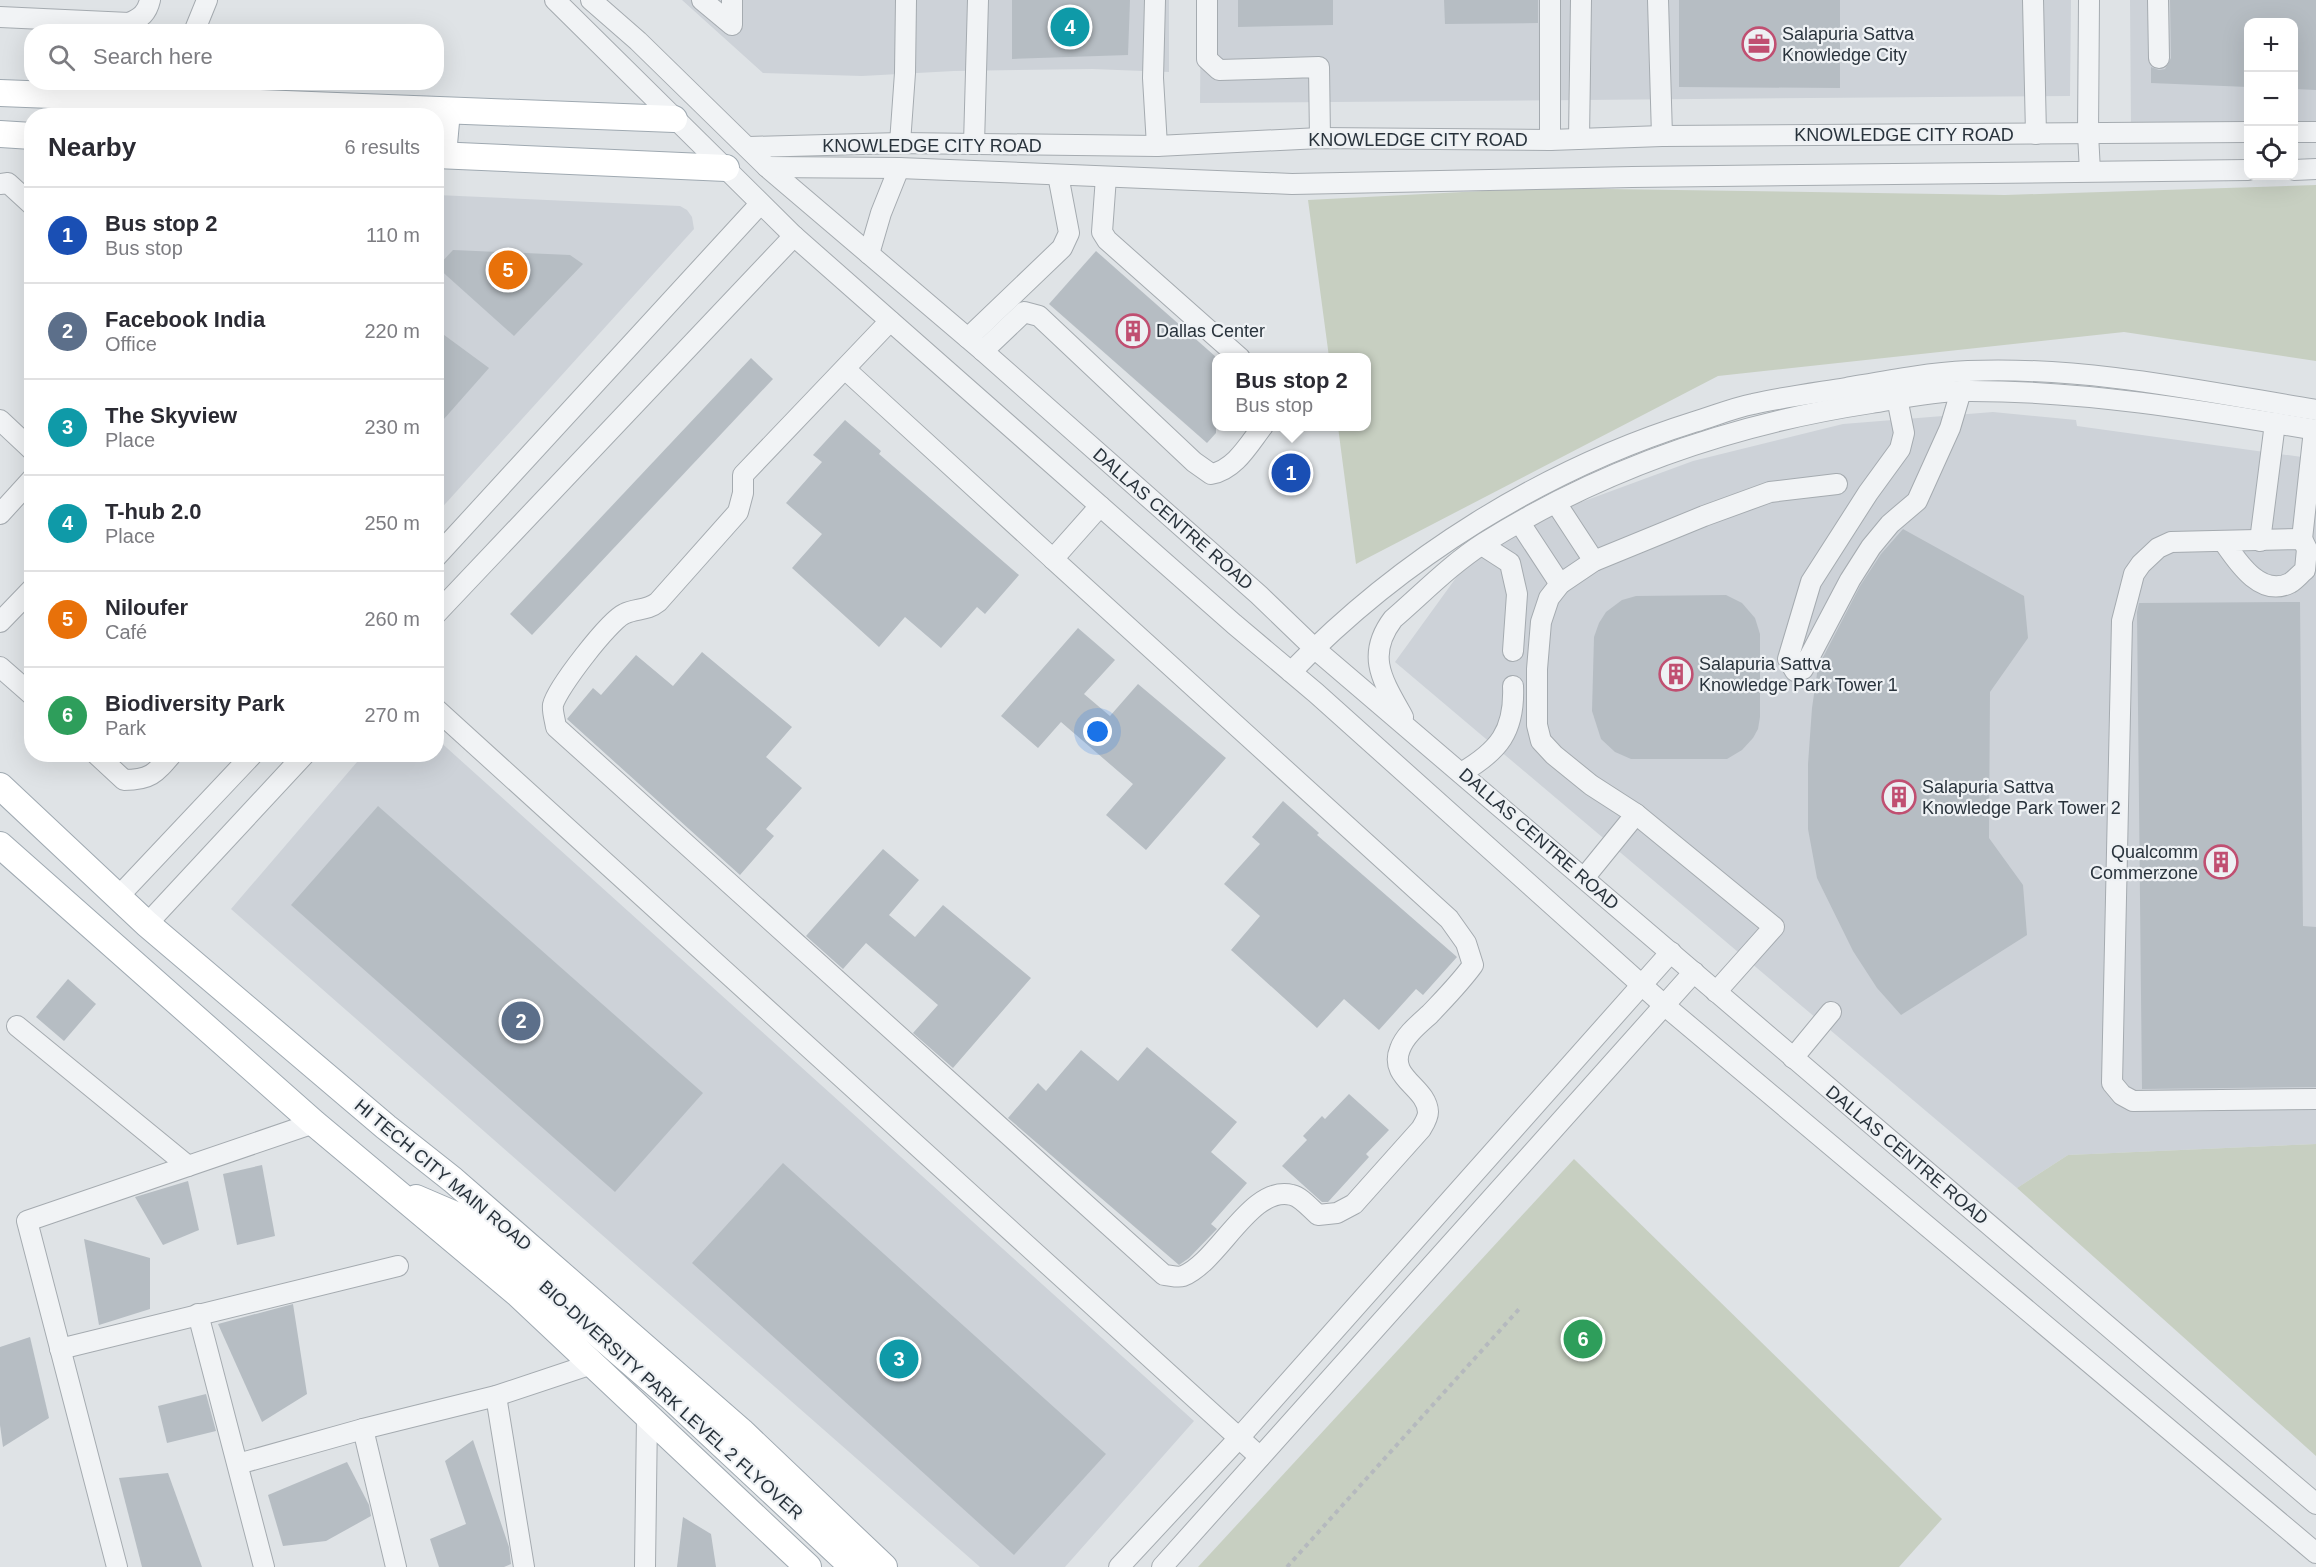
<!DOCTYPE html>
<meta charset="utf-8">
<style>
:root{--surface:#fff;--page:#f7f7f7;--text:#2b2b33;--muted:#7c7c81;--line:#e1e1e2;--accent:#c04f71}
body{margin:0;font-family:Helvetica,sans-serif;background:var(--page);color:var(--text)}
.controls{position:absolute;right:18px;top:18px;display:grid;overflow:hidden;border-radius:12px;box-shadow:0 6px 24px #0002}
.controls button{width:54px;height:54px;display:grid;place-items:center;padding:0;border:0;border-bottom:2px solid var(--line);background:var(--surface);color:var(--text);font:30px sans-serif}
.you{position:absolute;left:1098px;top:732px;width:21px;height:21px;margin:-15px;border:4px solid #fff;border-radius:50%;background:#1a73e8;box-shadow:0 0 0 9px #1a73e833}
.badge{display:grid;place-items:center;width:39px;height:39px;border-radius:50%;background:var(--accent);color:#fff;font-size:20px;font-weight:700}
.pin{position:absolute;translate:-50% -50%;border:3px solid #fff;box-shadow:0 2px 6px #0006}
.popup{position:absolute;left:1212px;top:353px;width:159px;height:78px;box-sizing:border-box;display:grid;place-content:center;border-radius:12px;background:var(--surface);filter:drop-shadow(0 2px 4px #0005);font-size:20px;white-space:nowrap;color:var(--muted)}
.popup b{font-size:22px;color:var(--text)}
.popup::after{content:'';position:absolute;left:50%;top:100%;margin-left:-12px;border:12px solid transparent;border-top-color:var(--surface)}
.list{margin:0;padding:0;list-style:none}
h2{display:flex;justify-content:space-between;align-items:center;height:78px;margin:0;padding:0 24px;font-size:26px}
h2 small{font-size:20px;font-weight:400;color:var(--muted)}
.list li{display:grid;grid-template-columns:39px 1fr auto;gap:18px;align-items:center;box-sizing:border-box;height:96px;padding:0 24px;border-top:2px solid var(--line)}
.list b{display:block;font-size:22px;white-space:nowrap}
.list p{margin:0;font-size:20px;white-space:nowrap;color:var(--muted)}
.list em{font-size:20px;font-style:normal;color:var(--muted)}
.icon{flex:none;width:33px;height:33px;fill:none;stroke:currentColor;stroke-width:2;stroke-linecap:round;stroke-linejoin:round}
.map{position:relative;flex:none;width:2316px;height:1567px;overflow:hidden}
.search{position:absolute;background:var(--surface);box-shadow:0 6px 24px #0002;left:24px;top:24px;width:420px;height:66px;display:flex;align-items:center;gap:15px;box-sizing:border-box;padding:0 21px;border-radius:24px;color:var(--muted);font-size:22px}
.panel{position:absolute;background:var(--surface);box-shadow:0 6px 24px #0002;left:24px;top:108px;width:420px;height:654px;border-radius:24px}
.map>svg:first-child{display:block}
.built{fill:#cdd2d8}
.green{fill:#c7cfc1}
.building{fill:#b6bdc3}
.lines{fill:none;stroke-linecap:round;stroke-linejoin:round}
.minor-casing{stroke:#a5abb0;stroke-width:22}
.major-casing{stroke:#9fa9b1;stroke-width:28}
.path{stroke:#b5b9be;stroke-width:4;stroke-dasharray:4.5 4.5;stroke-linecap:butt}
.minor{stroke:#f1f3f5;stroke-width:20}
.major{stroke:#fff;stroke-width:26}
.labels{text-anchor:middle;stroke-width:4.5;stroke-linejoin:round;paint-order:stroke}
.poi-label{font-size:18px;fill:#29333c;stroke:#eef1f4;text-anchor:start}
.street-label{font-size:18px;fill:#29333c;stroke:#eef1f4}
</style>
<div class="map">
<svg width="2316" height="1567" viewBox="0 0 2316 1567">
<rect width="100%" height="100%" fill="#dfe3e6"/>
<g class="built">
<path d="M682 0H1169V72L1092 69 954 71 862 76 763 73Z"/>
<path d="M1201 0H2071L2070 96 1200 103Z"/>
<path d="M2130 0H2316V124H2294V22H2248V125L2131 128Z"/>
<path d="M437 195 680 206 687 210 692 217 694 229 437 513Z"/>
<path d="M1993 412 2076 420 2077 426 2316 459V1144L2068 1155 2017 1188 1395 662 1466 564 1557 511 1693 461 1843 424Z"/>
<path d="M437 739 1194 1421 1065 1567H980L231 909 363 755 436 754Z"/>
</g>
<g class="green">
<path d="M2316 185V361L2124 332 1718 376 1356 564 1338 427 1366 426V358L1329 357 1308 200 1539 188 2005 195Z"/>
<path d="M2316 1144V1456L2017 1188 2068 1155Z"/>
<path d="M1574 1159 1942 1519 1899 1567H1198Z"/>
</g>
<g class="building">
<path d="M1012 0H1130L1128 55 1012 59Z"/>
<path d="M1238 0H1333V25L1238 27Z"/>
<path d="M1444 0H1538V23L1445 24Z"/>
<path d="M1679 0H1840V88L1679 87Z"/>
<path d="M2170 0H2316V90L2294 89V22H2248V87L2151 83V67L2159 70 2165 69 2171 58Z"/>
<path d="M453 250 570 255 583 264 514 336 437 267Z"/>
<path d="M1096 251 1216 357V433L1207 443 1049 304Z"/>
<path d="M436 329 489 368 436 428Z"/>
<path d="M751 358 773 379 532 635 510 614Z"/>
<path d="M845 420 881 451 879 454 1019 575 985 614 977 607 941 648 905 617 879 647 792 568 822 534 786 503 822 462 813 455Z"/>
<path d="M1903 529 2024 596 2028 638 1990 692 1989 838 2023 885 2027 935 1901 1015 1877 988 1853 951 1817 878 1808 829V764L1812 708 1818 667 1860 586 1881 554Z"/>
<path d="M1726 595 1742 603 1755 618 1760 634V717L1758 729 1753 738 1742 750 1727 759H1631L1615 752 1601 739 1592 711 1594 637 1599 623 1606 612 1622 600 1636 596Z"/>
<path d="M2300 602 2303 926 2316 927V1087L2142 1089 2137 612 2139 603Z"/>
<path d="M1078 628 1115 660 1084 694 1110 716 1138 684 1226 758 1146 850 1106 815 1133 784 1061 722 1038 748 1001 716Z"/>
<path d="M702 652 792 727 766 757 802 788 766 829 774 836 740 875 567 719 593 688 601 695 636 655 673 686Z"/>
<path d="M1283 801 1319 833 1317 835 1457 957 1423 995 1416 989 1379 1030 1344 999 1317 1028 1231 950 1260 916 1224 884 1260 844 1252 837Z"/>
<path d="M378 806 703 1093 615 1192 291 905Z"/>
<path d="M883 849 919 880 889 915 915 937 943 905 1031 978 953 1068 913 1033 938 1005 866 943 843 969 806 936Z"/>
<path d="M68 979 96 1004 64 1041 36 1017Z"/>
<path d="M1147 1047 1237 1122 1211 1152 1247 1183 1211 1224 1217 1229 1189 1258 1179 1265 1008 1118 1038 1083 1046 1091 1081 1050 1118 1081Z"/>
<path d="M1349 1094 1389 1130 1366 1154 1369 1157 1328 1202H1322L1282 1166 1307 1140 1303 1136 1322 1116 1325 1119Z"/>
<path d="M783 1163 1106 1454 1014 1555 692 1263Z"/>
<path d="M262 1165 275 1236 237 1245 223 1174Z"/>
<path d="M188 1181 199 1230 163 1245 135 1197Z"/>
<path d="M84 1239 150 1258V1309L99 1325Z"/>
<path d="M293 1304 307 1394 262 1422 218 1324Z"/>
<path d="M30 1337 49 1418 3 1447 0 1425V1347Z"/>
<path d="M206 1394 216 1431 167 1443 158 1406Z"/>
<path d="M473 1440 509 1547 511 1564 504 1567H439L430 1539 466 1524 445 1461Z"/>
<path d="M347 1462 369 1505 371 1516 326 1541 283 1546 268 1495Z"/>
<path d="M168 1473 202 1567H142L119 1478Z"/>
<path d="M683 1517 711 1534 716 1567H677Z"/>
</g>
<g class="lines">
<g class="minor-casing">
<g id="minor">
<path d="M555 0 794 236 1234 624 1316 693 1664 1005 2316 1553"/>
<path d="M591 0 638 41 767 167 983 351 1259 595 1314 648 2316 1504"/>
<path d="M702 0 732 25V0"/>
<path d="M1155 0 1153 78 1157 146"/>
<path d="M1207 0V59L1219 70 1319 67 1320 138"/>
<path d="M1658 0 1662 136"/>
<path d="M2033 0 2036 134"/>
<path d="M2089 0 2088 134 2090 171"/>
<path d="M2158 0 2159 58"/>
<path d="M0 17 129 23C141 18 147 13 150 0"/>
<path d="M194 32 207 0"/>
<path d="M179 101 181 82"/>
<path d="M2294 132H2316"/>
<path d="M1579 139 1581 0"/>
<path d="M1550 140V0"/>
<path d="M900 143 905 73 906 0"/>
<path d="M974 144 978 0"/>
<path d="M749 147 900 143 1157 146 1320 138 1550 140 1662 136 2248 132"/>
<path d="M767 167 899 168 1292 184 1632 177 2248 170"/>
<path d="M2294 170 2316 169"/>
<path d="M1106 177 1102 232 1107 240 1240 358"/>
<path d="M0 184 8 183 32 205"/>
<path d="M869 254 881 213 899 168"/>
<path d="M890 321 743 475V493L738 512 658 602C647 611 636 608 624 614 609 621 557 688 553 705 552 711 555 720 556 727L1164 1275C1170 1275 1177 1278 1183 1276 1219 1262 1251 1184 1292 1195 1301 1197 1310 1208 1318 1215L1337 1213 1354 1204 1421 1129C1424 1124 1428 1118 1428 1112 1427 1087 1388 1078 1400 1049 1405 1035 1419 1024 1430 1014 1445 998 1460 983 1473 965L1466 943 1449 919 1053 559 1100 506"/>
<path d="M968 338 1062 248 1069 233 1058 175"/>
<path d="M983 351 1024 312 1039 316 1194 462 1211 474C1235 470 1249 444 1263 426"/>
<path d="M845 369 1053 559"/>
<path d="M1897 398 1904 433 1900 449 1868 493 1811 582 1788 659 1795 671 1803 669 1850 580 1871 547 1890 524 1917 501 1950 428 1961 391"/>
<path d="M0 420 32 450"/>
<path d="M1556 503 1594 561"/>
<path d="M0 514 32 479"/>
<path d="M1520 523 1560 584"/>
<path d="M2302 539 2314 430"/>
<path d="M2223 541C2237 561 2260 598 2290 583 2295 580 2300 574 2305 570L2307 549 2302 539 2171 542 2158 548 2141 564 2134 574 2122 621 2112 1083 2122 1095 2133 1101 2316 1099"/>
<path d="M2260 541 2275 423"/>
<path d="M1482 545 1510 563 1517 594 1513 651"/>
<path d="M436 557 760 204"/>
<path d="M436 614 794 236"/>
<path d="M0 622 32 589"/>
<path d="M0 667 32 695"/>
<path d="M1291 672C1401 558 1544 469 1694 422 1714 416 1733 408 1753 404 1784 397 1815 393 1846 388 1886 381 1927 373 1968 371 2085 366 2201 391 2316 410"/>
<path d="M436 709 1260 1457"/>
<path d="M1403 717C1383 681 1365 656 1393 619 1422 594 1451 564 1484 543 1602 469 1733 424 1871 403 1901 398 1933 391 1963 391 2082 390 2199 410 2316 430"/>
<path d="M96 754 124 780C150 780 155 774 172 754"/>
<path d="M1461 773C1499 751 1515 731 1513 686"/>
<path d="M1584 878 1636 814"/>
<path d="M118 897 253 754"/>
<path d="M147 924 305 754"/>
<path d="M1716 992 1774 927 1636 814 1591 785 1554 755 1541 741 1537 725V669L1541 622 1549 598 1560 584 1594 561 1704 516 1770 492 1837 484"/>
<path d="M17 1026 188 1166"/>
<path d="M1793 1058 1831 1012"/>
<path d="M198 1314 264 1567"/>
<path d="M60 1349 398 1266"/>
<path d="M496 1396 524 1567"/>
<path d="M363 1429 396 1567"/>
<path d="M238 1464 363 1429 496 1396 592 1364"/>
<path d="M117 1567 27 1221 314 1123"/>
<path d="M645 1567 647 1416"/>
<path d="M1119 1567 1238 1439 1671 952"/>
<path d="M1162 1567 1694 972"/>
</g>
</g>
<g class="major-casing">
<g id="major">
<path d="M0 93 674 119"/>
<path d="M0 134 32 136"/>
<path d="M436 155 726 168"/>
<path d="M443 155 447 111"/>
<path d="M0 786 147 924 386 1127 453 1180 741 1431 884 1567"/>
<path d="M0 845 314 1123 518 1294 808 1567"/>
<path d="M416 1198 465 1219 672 1398 853 1567"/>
</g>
</g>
<path class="path" d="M1287 1567 1520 1308"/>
<use href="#minor" class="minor"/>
<use href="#major" class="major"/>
</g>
<defs>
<g id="office-ring" transform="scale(1.725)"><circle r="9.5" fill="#eef1f4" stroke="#c04f71" stroke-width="1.5"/><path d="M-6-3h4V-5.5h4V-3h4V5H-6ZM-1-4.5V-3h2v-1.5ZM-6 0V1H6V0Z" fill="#c04f71"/></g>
<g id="building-ring" transform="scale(1.725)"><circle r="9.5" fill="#eef1f4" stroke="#c04f71" stroke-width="1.5"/><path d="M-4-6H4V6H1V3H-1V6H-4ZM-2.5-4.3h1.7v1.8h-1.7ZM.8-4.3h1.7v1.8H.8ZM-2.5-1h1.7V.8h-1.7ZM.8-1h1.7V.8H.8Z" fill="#c04f71"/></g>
</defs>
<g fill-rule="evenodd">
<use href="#office-ring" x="1759" y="44"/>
<use href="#building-ring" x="1133" y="331"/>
<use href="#building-ring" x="1676" y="674"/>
<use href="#building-ring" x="1899" y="797"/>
<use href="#building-ring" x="2221" y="862"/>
</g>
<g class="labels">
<g class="poi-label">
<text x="1782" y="40">Salapuria Sattva<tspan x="1782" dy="21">Knowledge City</tspan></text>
<text x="1156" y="337">Dallas Center</text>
<text x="1699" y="670">Salapuria Sattva<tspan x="1699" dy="21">Knowledge Park Tower 1</tspan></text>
<text x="1922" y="793">Salapuria Sattva<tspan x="1922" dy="21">Knowledge Park Tower 2</tspan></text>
<text x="2198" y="858" text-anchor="end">Qualcomm<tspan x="2198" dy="21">Commerzone</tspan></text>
</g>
<g class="street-label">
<text x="1904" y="141">KNOWLEDGE CITY ROAD</text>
<text x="1418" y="146">KNOWLEDGE CITY ROAD</text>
<text x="932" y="152">KNOWLEDGE CITY ROAD</text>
<text transform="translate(1173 519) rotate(41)" y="6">DALLAS CENTRE ROAD</text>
<text transform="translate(1539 839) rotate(41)" y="6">DALLAS CENTRE ROAD</text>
<text transform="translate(1907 1155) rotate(40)" y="6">DALLAS CENTRE ROAD</text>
<text transform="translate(443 1175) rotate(40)" y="6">HI TECH CITY MAIN ROAD</text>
<text transform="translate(671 1400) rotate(42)" y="6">BIO-DIVERSITY PARK LEVEL 2 FLYOVER</text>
</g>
</g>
</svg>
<div class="controls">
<button>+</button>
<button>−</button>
<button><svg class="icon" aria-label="locate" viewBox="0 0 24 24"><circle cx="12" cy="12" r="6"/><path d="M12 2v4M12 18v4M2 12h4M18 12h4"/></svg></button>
</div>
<div class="you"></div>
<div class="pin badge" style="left:1291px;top:473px;background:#1a4fb4">1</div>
<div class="popup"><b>Bus stop 2</b>Bus stop</div>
<div class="pin badge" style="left:521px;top:1021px;background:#5c6f8a">2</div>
<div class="pin badge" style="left:899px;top:1359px;background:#0f9aa8">3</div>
<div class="pin badge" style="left:1070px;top:27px;background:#0f9aa8">4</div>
<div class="pin badge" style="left:508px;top:270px;background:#e8710a">5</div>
<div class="pin badge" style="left:1583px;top:1339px;background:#2e9e5b">6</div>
<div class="search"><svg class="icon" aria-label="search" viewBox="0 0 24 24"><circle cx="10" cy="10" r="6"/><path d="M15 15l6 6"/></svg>Search here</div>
<section class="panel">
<h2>Nearby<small>6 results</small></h2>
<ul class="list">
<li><span class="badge" style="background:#1a4fb4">1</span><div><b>Bus stop 2</b><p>Bus stop</p></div><em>110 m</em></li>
<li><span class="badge" style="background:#5c6f8a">2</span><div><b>Facebook India</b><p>Office</p></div><em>220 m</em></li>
<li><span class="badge" style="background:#0f9aa8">3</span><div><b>The Skyview</b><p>Place</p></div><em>230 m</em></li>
<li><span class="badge" style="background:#0f9aa8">4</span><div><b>T-hub 2.0</b><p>Place</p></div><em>250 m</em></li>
<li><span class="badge" style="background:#e8710a">5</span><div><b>Niloufer</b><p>Café</p></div><em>260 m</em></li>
<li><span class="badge" style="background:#2e9e5b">6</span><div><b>Biodiversity Park</b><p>Park</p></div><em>270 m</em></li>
</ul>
</section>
</div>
